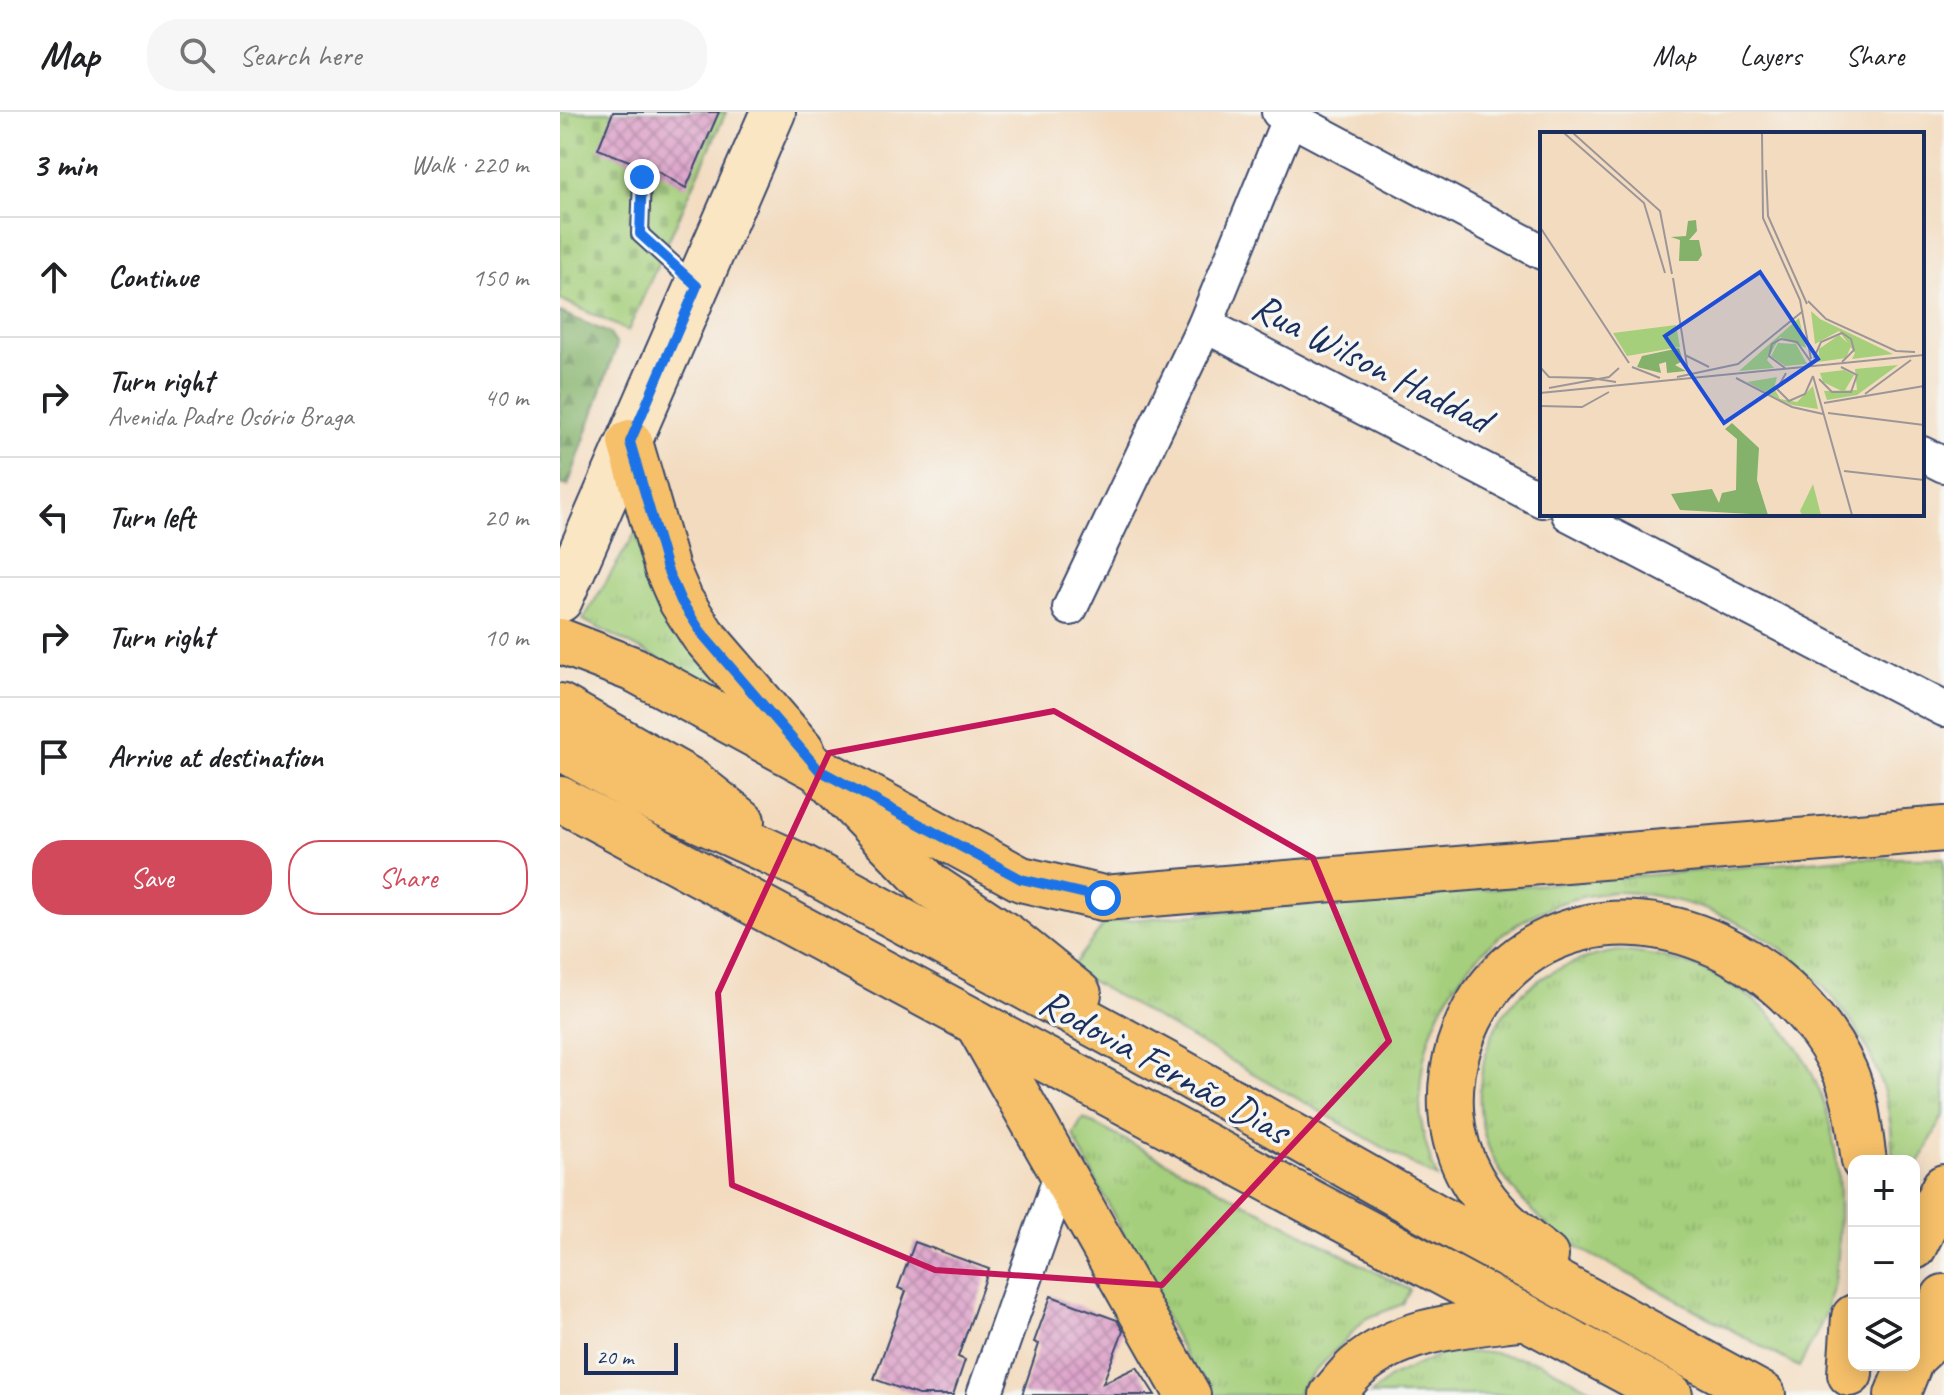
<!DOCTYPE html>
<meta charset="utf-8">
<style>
:root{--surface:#fff;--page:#f6f6f6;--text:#202124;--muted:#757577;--line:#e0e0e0;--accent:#d1495b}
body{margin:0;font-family:Caveat,sans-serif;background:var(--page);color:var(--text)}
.controls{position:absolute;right:24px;bottom:24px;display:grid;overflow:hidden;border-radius:16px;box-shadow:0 4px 20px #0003}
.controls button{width:72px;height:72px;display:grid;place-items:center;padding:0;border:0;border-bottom:2px solid var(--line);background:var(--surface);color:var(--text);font:40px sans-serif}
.scale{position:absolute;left:24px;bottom:20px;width:94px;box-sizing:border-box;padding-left:8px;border:4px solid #1b2f5e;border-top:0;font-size:22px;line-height:28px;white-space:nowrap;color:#1b2f5e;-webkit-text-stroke:6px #f6f6f2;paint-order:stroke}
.stop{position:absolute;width:24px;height:24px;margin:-18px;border:6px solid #1a73e8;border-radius:50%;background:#fff}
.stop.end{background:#1a73e8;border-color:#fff;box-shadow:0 2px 8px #0008}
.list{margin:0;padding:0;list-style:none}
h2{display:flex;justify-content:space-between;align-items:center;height:104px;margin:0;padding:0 32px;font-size:34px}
h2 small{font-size:26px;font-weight:400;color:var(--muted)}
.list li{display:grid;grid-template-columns:52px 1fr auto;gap:24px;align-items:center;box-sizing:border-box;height:120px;padding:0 32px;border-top:2px solid var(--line)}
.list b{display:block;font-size:30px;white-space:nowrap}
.list p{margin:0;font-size:26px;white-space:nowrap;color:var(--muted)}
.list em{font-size:26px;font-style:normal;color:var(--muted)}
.actions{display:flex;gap:16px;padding:24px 32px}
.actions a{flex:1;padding:18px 0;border:2px solid var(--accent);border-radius:32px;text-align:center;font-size:28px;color:var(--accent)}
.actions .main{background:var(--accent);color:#fff}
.icon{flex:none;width:44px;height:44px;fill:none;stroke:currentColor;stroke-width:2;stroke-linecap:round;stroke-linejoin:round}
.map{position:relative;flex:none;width:1384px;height:1283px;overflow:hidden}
header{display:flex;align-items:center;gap:48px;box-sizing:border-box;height:112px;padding:0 40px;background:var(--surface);border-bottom:2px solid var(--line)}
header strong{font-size:38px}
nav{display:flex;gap:44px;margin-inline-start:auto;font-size:28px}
.search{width:560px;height:72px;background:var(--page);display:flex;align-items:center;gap:20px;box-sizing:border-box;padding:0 28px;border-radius:32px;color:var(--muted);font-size:30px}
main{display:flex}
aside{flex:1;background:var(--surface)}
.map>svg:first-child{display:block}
.grass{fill:url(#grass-tufts);stroke:#607f6c;stroke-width:2}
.forest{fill:url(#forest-firs);stroke:#507064;stroke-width:2}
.cemetery{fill:url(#cemetery-stones);stroke:#607f6c;stroke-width:2}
.building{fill:url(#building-cross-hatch)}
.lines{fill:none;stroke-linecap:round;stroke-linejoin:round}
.lane-casing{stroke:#3b496d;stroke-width:20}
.street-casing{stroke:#3b496d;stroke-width:38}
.secondary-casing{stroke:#3b496d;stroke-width:48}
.primary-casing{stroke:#3b496d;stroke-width:48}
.highway-casing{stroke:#3b496d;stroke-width:48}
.lane{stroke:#fff;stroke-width:16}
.street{stroke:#fff;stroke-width:34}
.secondary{stroke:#fbe6c4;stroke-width:44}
.primary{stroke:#f6c06b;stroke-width:44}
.highway{stroke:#f6c06b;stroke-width:44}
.route{stroke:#1a73e8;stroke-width:10}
.marked{fill:none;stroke:#c2185b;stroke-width:6;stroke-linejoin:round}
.labels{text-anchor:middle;stroke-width:7;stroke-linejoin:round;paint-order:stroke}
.street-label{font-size:40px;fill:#1b2f5e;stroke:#f6f6f2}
.inset-road{fill:none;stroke:#9d9698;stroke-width:2}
.view{fill:#1d4ed8;fill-opacity:0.15;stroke:#1d4ed8;stroke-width:4}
.inset-edge{fill:none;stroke:#1b2f5e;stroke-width:4}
</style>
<header>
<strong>Map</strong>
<div class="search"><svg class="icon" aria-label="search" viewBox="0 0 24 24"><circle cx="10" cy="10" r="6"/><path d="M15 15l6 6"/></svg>Search here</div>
<nav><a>Map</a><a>Layers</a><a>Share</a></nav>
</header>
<main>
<aside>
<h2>3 min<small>Walk · 220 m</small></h2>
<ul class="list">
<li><svg class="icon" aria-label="ahead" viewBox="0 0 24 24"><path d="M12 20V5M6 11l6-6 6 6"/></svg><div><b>Continue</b></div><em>150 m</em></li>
<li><svg class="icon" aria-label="right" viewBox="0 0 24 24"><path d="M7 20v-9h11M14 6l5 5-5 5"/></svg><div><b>Turn right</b><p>Avenida Padre Osório Braga</p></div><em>40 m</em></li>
<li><svg class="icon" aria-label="left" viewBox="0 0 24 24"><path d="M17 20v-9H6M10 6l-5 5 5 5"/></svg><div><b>Turn left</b></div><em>20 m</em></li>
<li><svg class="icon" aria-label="right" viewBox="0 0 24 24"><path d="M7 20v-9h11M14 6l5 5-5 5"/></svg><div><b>Turn right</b></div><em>10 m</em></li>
<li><svg class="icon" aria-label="arrive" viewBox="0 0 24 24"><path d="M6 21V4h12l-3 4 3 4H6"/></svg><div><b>Arrive at destination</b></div></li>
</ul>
<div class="actions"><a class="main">Save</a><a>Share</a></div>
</aside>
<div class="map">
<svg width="1384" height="1283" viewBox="0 0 1384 1283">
<defs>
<pattern id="grass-tufts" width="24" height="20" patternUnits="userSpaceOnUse" patternTransform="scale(2)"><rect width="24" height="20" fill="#a5cf7b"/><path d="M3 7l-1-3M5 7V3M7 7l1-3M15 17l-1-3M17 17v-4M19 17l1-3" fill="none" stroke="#8db26d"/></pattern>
<pattern id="forest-firs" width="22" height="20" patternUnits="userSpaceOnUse" patternTransform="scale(2)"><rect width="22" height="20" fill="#84b26b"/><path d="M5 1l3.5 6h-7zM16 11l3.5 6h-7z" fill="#6b915b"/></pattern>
<pattern id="cemetery-stones" width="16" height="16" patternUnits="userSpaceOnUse" patternTransform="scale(2)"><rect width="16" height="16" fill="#a5cf7b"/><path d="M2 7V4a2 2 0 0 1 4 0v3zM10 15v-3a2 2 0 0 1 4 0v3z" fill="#8db26d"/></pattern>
<pattern id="building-cross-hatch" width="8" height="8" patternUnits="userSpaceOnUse" patternTransform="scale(2)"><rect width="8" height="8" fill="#dea4ca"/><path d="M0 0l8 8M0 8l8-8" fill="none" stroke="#b386a7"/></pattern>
</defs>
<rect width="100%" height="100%" fill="#f6f6f2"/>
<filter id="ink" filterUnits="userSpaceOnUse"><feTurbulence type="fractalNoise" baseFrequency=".0125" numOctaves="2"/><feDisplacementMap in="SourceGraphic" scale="16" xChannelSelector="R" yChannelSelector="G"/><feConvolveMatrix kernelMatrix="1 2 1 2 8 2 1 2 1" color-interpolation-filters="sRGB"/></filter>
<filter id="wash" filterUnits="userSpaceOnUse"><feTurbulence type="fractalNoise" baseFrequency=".006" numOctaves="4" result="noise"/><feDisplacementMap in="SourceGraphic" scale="32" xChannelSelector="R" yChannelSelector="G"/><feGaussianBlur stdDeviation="1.8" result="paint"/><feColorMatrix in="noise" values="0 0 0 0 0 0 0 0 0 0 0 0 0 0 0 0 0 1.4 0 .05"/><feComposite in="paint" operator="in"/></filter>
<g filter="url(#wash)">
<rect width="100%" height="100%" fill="#f3dbbf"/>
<g class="grass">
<path d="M79 415 174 585 23 508Z"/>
<path d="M1285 746H1384V1002L1354 1061V1049H1332C1338 928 1238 820 1125 791 1103 785 1077 779 1054 780 946 788 858 880 860 990 860 1016 868 1041 877 1066L510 857 546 810Z"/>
<path d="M1058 839C1209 850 1283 958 1279 1104 1278 1135 1277 1171 1266 1200 1259 1219 1248 1237 1239 1255 1189 1227 1139 1200 1090 1173 1060 1157 1027 1143 999 1124 990 1117 981 1107 973 1099 924 1052 908 1000 928 934 947 876 1002 848 1058 839Z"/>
<path d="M523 1006 850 1178 843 1192 805 1207 743 1272 737 1283H645L513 1023Z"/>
<path d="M929 1240 979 1250 1042 1283H810L831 1265 883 1241Z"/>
</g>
<path class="forest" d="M0 200 49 221 57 233 8 374 0 372Z"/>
<path class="cemetery" d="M0 0H166L68 219 0 187Z"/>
<g id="blocks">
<g class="building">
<path d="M53 0H159L126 76 98 60 38 37Z"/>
<path d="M355 1130 429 1157 398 1245 405 1248 393 1283H358L314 1267 346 1179 338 1176Z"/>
<path d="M491 1184 557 1208 563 1219 543 1271 577 1255 595 1283H462L479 1232 474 1230Z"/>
</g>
</g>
</g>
<g filter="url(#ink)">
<use href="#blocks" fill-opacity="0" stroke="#3b496d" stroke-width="2"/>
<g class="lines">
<g class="lane-casing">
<path id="lane" d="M82 65 80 122 136 173"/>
</g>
<g class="street-casing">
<g id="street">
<path d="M719 0 982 140"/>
<path d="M645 213 982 388"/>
<path d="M1362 342 1384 353"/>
<path d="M1009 402 1384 597"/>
<path d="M510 496 645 213 732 0"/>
<path d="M424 1283 502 1061"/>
</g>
</g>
<g class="secondary-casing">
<path id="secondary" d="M0 488 213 0"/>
</g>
<g class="primary-casing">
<g id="primary">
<path d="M70 330 107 457 121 489 143 523 242 638"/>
<path d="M0 529 75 558 461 767 543 786 1384 717"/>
<path d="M1354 1135 1384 1075"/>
<path d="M1354 1242 1384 1185"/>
<path d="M1337 1283 1349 1253"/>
</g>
</g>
<g class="highway-casing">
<g id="highway">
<path d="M0 594 130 668 182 709"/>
<path d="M0 635 80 681 241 754 605 951 900 1118 1203 1283"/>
<path d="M259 658 370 773 447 824 519 882"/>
<path d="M0 687 1110 1283"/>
<path d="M417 911 628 1283"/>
<path d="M986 1144C956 1122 929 1099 911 1066 865 986 901 873 983 831 1096 773 1237 853 1285 960 1297 988 1300 1020 1304 1049"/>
<path d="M1354 1244 1384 1216"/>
<path d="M1290 1262 1294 1205"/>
<path d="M772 1283C780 1274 788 1263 797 1255 845 1214 907 1213 966 1205"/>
</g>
</g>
<use href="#lane" class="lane"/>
<use href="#street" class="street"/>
<use href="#secondary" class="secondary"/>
<use href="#primary" class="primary"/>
<use href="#highway" class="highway"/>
</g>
</g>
<g class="lines" filter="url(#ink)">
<path class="route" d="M82 65 80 122 137 174 70 330 107 457 121 489 143 523 259 658 461 767 543 786"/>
</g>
<path class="marked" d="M494 599 753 746 829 929 602 1173 375 1158 172 1073 158 881 269 641Z"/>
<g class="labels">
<g class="street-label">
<text transform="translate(812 250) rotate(27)" y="14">Rua Wilson Haddad</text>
<text transform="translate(605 953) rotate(29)" y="14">Rodovia Fernão Dias</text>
</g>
</g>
<g transform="translate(980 20)">
<rect width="384" height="384" fill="#f3dbbf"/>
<path d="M271 179 280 187 353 222 312 227 315 221 299 199 275 212ZM259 186 266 216 240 205 227 228 234 236 199 239ZM299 203 311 214 306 226 278 230 279 217ZM238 211 256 212 267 232 245 234 231 224ZM358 233 317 263 287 268 284 259 317 258 315 237ZM304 238 314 243 304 260 283 250 280 241ZM237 245 234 256 240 267 257 270 273 254 278 277 252 273 238 267 207 250ZM273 352 281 383H262L260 379Z" fill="#a5cf7b"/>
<path d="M156 88 157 99 149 108H159L162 123 158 129H139L140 108 131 105 146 104 148 89ZM139 216 143 229 135 233 146 239 127 241 126 230 119 232 121 241 97 235 102 224ZM192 291 219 316 217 348 228 383 140 378 131 362 172 357 179 371 182 361 196 358 197 307 185 297Z" fill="#84b26b"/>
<path d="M136 193 140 215 87 224 73 201Z" fill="#a5cf7b"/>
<path class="inset-road" d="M24 1 104 71 125 141M33 1 120 79 132 142M222 1 223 86 260 168 271 227M226 38 228 84 267 172M0 95 89 231M133 146 148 240M268 169 286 187 356 219 375 220M145 223 169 235M274 226 281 210 302 201 311 207 314 218 302 230M0 235 9 245 51 246M92 235 120 246M245 236 229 224 232 212 241 207 257 210 271 230M246 241 237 257 249 269 265 262 273 244M273 244 312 383M137 245 198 232 263 179M51 246 76 250M196 246 252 275 283 282M279 247 292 260H311L317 243 301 235M9 256 69 245 79 236M0 261 384 223M325 262 371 228M284 271 384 254M0 274 42 275 69 260M288 281 384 293M304 339 384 348"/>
<path class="view" d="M220 140 278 227 184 291 125 204Z"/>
<rect width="384" height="384" class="inset-edge"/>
</g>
</svg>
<div class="controls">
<button>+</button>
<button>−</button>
<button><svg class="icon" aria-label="layers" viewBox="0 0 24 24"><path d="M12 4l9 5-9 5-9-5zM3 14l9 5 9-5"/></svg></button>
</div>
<div class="scale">20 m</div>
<div class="stop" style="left:543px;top:786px"></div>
<div class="stop end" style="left:82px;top:65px"></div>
</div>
</main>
